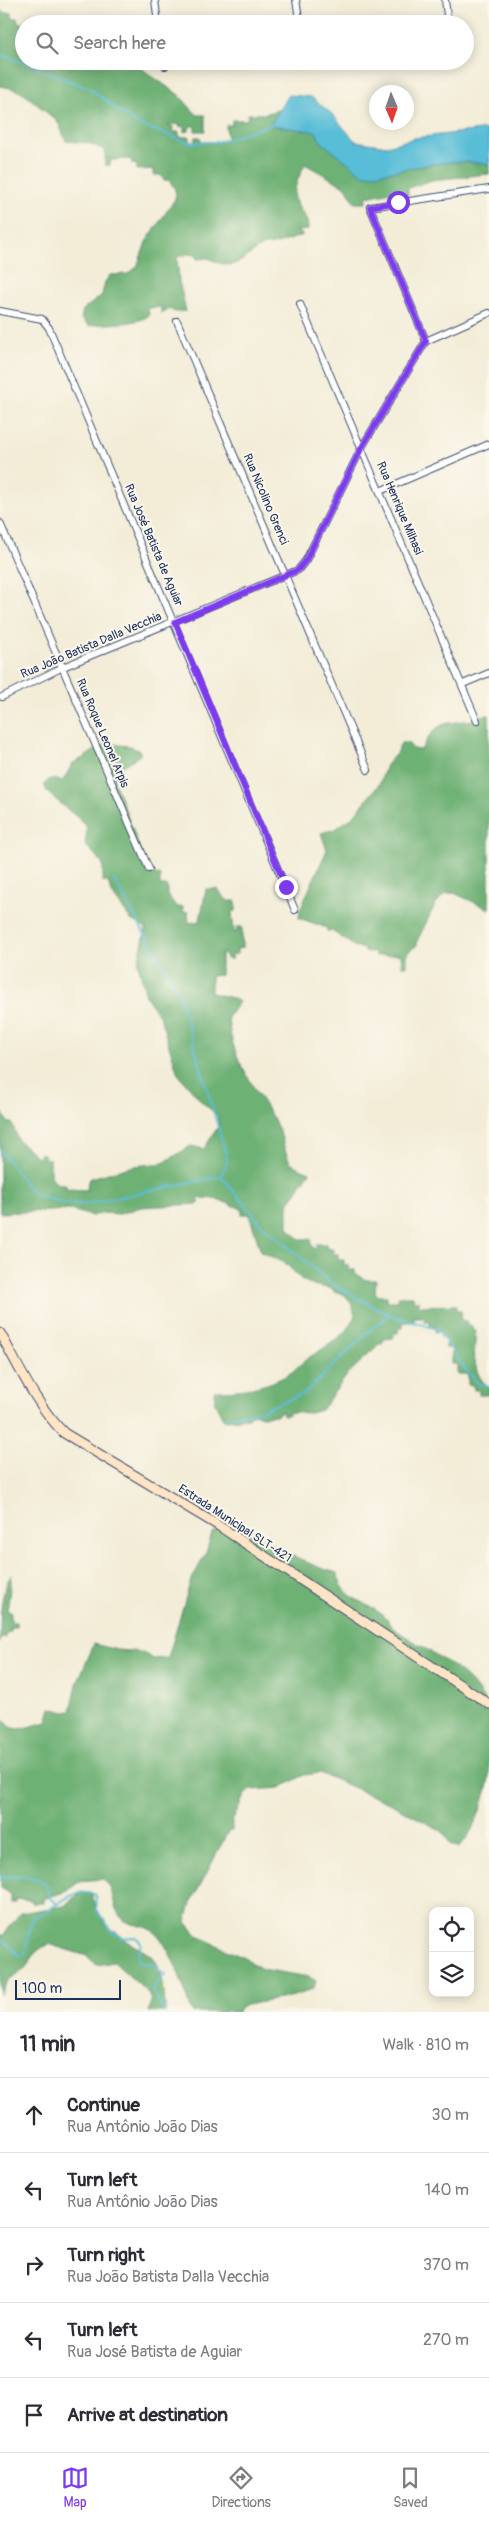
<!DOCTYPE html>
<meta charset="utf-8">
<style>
:root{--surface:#fff;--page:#f2f2f3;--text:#2b2b33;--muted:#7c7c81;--line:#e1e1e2;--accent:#7c3aed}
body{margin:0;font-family:Pangolin,sans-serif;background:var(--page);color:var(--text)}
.controls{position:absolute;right:15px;bottom:15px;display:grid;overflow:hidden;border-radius:10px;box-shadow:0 2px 12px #0003}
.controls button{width:45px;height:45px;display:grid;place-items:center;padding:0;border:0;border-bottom:1px solid var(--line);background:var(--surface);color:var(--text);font:25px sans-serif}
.compass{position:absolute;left:369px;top:85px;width:45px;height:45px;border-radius:50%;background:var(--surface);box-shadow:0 2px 12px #0003;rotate:178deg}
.scale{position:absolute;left:15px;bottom:12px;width:106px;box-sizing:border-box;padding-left:5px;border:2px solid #1b2f5e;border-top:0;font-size:14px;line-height:18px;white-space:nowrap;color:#1b2f5e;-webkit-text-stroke:4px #fbf7ec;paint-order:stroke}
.stop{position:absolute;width:15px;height:15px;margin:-11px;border:4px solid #7c3aed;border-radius:50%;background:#fff}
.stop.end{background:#7c3aed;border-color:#fff;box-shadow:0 1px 5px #0008}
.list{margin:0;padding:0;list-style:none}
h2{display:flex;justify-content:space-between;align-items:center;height:65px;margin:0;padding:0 20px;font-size:21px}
h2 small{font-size:16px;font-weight:400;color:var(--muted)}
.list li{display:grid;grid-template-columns:32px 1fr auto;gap:15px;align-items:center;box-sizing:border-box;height:75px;padding:0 20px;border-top:1px solid var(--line)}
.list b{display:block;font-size:19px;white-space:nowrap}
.list p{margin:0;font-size:16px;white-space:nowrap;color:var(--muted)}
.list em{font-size:16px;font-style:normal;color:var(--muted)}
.icon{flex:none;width:28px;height:28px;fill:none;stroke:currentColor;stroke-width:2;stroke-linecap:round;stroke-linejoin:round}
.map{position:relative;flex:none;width:489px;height:2012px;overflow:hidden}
.search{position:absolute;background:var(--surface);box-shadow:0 2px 12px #0003;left:15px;right:15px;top:15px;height:55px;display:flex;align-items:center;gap:12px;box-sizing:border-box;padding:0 18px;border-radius:28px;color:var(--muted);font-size:19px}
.sheet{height:440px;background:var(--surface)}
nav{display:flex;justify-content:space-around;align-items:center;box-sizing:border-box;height:70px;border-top:1px solid var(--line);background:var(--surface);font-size:14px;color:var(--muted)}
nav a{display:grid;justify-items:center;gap:2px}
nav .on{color:var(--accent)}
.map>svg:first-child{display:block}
.forest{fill:#6eb174;stroke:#447069}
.water{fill:#59bdd7;stroke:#3a769a}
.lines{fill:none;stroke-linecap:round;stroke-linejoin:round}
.stream{stroke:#59bdd7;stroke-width:2}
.street-casing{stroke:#3b4c70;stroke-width:8}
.secondary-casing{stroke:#3b4c70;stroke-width:11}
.street{stroke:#fff;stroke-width:6}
.secondary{stroke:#ffe4c6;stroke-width:9}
.route{stroke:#7c3aed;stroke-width:6}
.labels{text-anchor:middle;stroke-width:4;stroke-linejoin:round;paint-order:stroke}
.street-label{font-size:12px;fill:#1b2f5e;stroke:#fbf7ec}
</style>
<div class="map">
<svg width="489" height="2012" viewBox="0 0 489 2012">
<rect width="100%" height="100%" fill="#fbf7ec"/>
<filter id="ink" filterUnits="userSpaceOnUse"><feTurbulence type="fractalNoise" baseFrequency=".02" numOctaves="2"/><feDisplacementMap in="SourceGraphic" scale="10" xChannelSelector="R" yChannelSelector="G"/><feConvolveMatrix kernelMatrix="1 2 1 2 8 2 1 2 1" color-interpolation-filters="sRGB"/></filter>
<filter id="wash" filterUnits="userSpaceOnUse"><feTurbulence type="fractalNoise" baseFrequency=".0096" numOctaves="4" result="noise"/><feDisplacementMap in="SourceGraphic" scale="20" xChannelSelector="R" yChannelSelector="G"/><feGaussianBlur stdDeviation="1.12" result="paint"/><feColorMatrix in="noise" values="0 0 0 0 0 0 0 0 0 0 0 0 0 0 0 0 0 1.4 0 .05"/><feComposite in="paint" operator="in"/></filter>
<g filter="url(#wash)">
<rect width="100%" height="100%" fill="#f3edd8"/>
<g class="forest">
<path d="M0 8 2 13H12V18H17L18 23H23L24 61H129L135 64 179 95 197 115H205V131H195V126H190L189 131 184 132V127L179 126 178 124 168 125 173 127 174 132H179V137H190V142H195V137H200L201 142H217L227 139 226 125H232V120H247L248 114H264L284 108 337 145 489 158V174L432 180 408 188V196L398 197 397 191 366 197V203H355L346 187 305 164C300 175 291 190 296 202 301 214 308 215 308 230L296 231 303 235 274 245H263L241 261 231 265 219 263 208 258 197 259V255L187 254 177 257 179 281 186 311 175 312 167 308 166 312 161 313V307L148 308 149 315C137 326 106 322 89 326L81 319 83 310 102 295 105 282 110 275 128 274 137 267 146 242 175 199C177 190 174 186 168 180H164L161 175H153V169L137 170V165L132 164 131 159 111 160 110 165H105V150L88 143 66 141 58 122 27 96 15 89 0 86Z"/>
<path d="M489 715V909L454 893 444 894 435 905 417 941V945L407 953V966H402L401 954 375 956V953L364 951V949L354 946 332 931H327V928L299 918 300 909 327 850 321 833 335 829 353 817 380 783 386 765 396 754 401 743H408L413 749 421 750C437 720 443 724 474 720L477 716Z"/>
<path d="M109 744 130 746 140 751V755L117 770 114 781 148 870 160 876V886H167V895L177 907H183V912H188L189 923 200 921 206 889H217L228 901H236V911L232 912 234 932H237V927H242V948L237 949V954H232V959H226V954H221V975L211 976V993L233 998 239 1002 228 1017C232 1065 257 1087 278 1128 283 1138 284 1152 290 1161 295 1167 303 1169 310 1172L288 1204V1228L300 1239H311L312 1246 316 1249 317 1244H327L328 1249H333V1254H338V1260H344V1265H349V1270H355V1274L366 1280H376L375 1292 378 1296H387V1301H397L398 1296H413L414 1301H419V1306L456 1305V1311H461L462 1321H467V1326H472L473 1331H476C474 1351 471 1374 489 1387V1395H479V1390H474L473 1385H468V1374H457V1364H452V1348H446V1338H441V1332H435V1327H430V1322H425L424 1317H414V1322H403V1328H398V1333H393V1338L384 1339 382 1344H379L348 1374 321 1410 310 1413 288 1412V1415H283V1412H278V1415L262 1416 254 1413 249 1418 224 1420 215 1403 214 1391C240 1391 266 1388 289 1374 296 1370 300 1363 307 1359 327 1345 344 1339 355 1316 353 1305 348 1292 334 1292L333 1289 313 1285 302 1280 285 1263 261 1252 249 1214H242V1209L217 1199 199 1198V1204L141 1207 120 1214 102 1213 92 1216 70 1210 0 1213V1107L8 1123H12L18 1140 39 1159V1154H44L45 1159H50C50 1172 50 1186 66 1185V1189L87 1190 88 1181 91 1178 134 1166 163 1163 191 1146 204 1149 219 1125 217 1115 203 1103 178 1074 160 1017 146 996 138 963 146 928 131 920 111 892 108 882H103V865C98 858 93 852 85 845L87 829 85 824 47 792 44 784 50 779 63 781 73 763C86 758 96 747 109 744Z"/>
<path d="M224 1523C264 1535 296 1563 337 1573 344 1599 360 1599 380 1613 388 1618 392 1628 399 1632 431 1654 478 1673 489 1713 489 1734 489 1756 489 1776 488 1792 472 1840 458 1847L450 1844 445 1834 440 1830 391 1804 320 1773 304 1775 280 1788 251 1790 245 1794 232 1821V1830H229L191 1903 186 1922 198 1936 244 1958 262 1969 309 1977 316 1981 314 1988C292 2001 264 1999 240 2007L238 2012H192C186 1993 169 1940 152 1930 141 1923 128 1927 120 1916 110 1902 117 1892 103 1879L79 1881 64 1892 43 1899V1903H32V1900L16 1899V1903H11V1894L0 1888V1718L13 1728 20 1729 47 1722 51 1708 65 1712 71 1711 77 1684 94 1644 117 1650 141 1652 154 1659 168 1658 190 1583 206 1553 212 1533Z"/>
<path d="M12 1574 7 1611H11V1622H16V1627H11V1632L6 1633V1638H1L0 1643C0 1621 0 1590 12 1574Z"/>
<path d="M81 1892 92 1894C98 1920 113 1932 135 1946 144 1951 154 1955 158 1966 164 1979 165 1997 165 2012H148L151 2001 148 1993 114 1962 97 1965 87 1956 48 1944 37 1951 24 1970 8 1980 0 1995V1935H4L20 1913 64 1906Z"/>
</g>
<path class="water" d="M289 95 311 97 332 114 355 141 387 146 415 138 489 129V165C446 155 406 172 364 175L321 142 316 132 270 125Z"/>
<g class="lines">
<g class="stream">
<path d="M0 54 89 88 137 124 191 143 218 142 272 124"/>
<path d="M114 880 179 994 228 1161 221 1176 260 1223 332 1284 390 1315 437 1329 465 1369 479 1384 489 1386"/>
<path d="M0 1150 33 1194 63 1203 85 1204 221 1176"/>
<path d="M226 1418 260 1411 305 1393 366 1334 389 1315"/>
<path d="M0 1876C13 1878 37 1874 46 1884 49 1888 47 1891 49 1895 51 1898 55 1902 57 1904"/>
<path d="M0 1942 3 1940 14 1949 18 1956 25 1953C29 1941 28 1930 33 1918 56 1910 71 1885 96 1895L97 1912 115 1934 122 1938 136 1937 141 1943 138 1955 139 1961 152 1964 165 1975 157 1983 153 1992 165 2012"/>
</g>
</g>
</g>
<g filter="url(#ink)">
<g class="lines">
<g class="street-casing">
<g id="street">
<path d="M155 0 158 24"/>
<path d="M296 0 300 24"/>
<path d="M445 0 448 24"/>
<path d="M165 61V66"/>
<path d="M300 304 477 721"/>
<path d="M0 311 42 319 49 328 295 910"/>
<path d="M177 321 368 770"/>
<path d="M426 341 370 207 489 189"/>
<path d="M380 491 489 444"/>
<path d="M0 523 149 869"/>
<path d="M463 684 489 673"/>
<path d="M2 697 63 667 298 570 306 560 362 447 426 341 489 313"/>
</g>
</g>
<g class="secondary-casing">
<path id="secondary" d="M0 1333C19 1367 36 1405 64 1433L219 1526 489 1704"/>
</g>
<use href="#street" class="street"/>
<use href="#secondary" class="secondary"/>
</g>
</g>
<g class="lines" filter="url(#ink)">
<path class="route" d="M286 887 175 622 298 570 306 560 362 447 426 341 370 207 398 202"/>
</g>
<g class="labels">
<g class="street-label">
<text transform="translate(266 499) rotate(67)" y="4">Rua Nicolino Grenci</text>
<text transform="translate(400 508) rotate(67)" y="4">Rua Henrique Milhasi</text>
<text transform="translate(154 545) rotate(67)" y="4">Rua José Batista de Aguiar</text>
<text transform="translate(91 645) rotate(-23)" y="4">Rua João Batista Dalla Vecchia</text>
<text transform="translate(103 733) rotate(67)" y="4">Rua Roque Leonel Arpis</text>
<text transform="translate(235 1523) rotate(33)" y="4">Estrada Municipal SLT-421</text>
</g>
</g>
</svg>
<div class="controls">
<button><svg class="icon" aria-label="locate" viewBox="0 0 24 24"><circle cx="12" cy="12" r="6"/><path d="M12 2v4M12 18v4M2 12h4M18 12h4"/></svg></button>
<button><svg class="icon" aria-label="layers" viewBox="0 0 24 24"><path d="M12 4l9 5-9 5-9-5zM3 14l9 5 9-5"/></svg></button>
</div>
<svg class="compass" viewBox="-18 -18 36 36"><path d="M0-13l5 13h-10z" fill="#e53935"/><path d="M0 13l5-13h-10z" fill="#7c7c81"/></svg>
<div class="scale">100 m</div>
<div class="stop" style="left:398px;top:202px"></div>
<div class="stop end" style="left:286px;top:887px"></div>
<div class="search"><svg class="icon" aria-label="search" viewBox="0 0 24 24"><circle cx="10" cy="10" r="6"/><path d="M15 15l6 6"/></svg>Search here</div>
</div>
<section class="sheet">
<h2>11 min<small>Walk · 810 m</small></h2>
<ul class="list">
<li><svg class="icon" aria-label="ahead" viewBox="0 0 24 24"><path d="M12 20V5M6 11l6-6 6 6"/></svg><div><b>Continue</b><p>Rua Antônio João Dias</p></div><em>30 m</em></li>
<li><svg class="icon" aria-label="left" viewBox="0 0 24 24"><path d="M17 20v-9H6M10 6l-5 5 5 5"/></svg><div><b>Turn left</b><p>Rua Antônio João Dias</p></div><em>140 m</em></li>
<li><svg class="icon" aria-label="right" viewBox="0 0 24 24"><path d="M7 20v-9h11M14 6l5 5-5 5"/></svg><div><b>Turn right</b><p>Rua João Batista Dalla Vecchia</p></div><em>370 m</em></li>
<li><svg class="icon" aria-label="left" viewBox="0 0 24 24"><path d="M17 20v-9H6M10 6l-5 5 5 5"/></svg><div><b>Turn left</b><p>Rua José Batista de Aguiar</p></div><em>270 m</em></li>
<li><svg class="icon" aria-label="arrive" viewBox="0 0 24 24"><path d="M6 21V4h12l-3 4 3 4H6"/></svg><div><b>Arrive at destination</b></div></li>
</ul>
</section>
<nav>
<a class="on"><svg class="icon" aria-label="map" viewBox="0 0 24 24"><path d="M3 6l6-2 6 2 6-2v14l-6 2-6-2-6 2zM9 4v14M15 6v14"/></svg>Map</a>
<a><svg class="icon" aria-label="directions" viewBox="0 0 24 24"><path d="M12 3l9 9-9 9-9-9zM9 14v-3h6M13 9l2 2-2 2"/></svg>Directions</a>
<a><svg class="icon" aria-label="saved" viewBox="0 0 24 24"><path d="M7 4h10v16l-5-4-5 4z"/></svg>Saved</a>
</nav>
